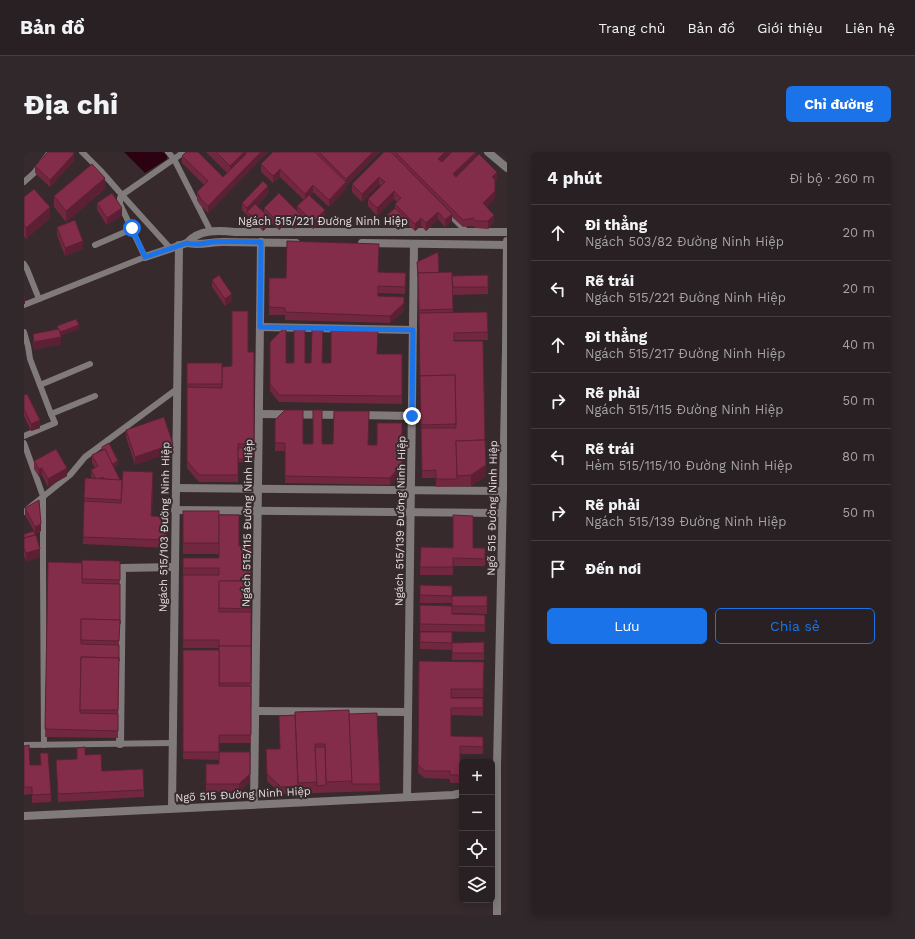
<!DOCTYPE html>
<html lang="vi">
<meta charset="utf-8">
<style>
:root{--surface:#282022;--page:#30282a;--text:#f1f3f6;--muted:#a5a3a5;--line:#443e40;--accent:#1a73e8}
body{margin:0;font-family:"Work Sans",sans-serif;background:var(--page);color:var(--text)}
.controls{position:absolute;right:12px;bottom:12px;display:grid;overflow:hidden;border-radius:6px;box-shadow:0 2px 10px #0003}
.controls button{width:36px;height:36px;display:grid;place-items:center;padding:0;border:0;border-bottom:1px solid var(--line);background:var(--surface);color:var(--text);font:20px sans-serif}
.stop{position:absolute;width:12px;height:12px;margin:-9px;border:3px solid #1a73e8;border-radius:50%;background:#fff}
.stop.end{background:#1a73e8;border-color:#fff;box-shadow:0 1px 4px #0008}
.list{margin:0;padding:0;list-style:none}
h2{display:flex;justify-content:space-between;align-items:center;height:52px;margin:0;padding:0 16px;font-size:17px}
h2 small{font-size:13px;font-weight:400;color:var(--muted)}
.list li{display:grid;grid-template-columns:26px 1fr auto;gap:12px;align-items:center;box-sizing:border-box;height:56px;padding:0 16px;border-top:1px solid var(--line)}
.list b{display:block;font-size:15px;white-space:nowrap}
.list p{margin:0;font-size:13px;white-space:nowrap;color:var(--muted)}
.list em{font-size:13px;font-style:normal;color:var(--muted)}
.actions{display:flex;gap:8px;padding:12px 16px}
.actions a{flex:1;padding:9px 0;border:1px solid var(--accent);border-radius:6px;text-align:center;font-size:14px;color:var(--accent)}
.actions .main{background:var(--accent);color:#fff}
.icon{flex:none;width:22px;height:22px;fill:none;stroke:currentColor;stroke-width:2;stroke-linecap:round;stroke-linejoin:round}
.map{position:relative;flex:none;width:483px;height:763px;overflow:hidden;border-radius:6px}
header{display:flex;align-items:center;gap:24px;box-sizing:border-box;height:56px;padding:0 20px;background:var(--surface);border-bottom:1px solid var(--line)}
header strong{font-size:19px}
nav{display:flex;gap:22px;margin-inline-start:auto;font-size:14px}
.intro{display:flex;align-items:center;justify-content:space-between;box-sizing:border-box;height:96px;padding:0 24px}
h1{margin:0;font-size:28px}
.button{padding:10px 18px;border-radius:6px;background:var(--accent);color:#fff;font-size:14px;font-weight:700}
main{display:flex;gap:24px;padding:0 24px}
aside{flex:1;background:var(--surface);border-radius:6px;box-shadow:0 2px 10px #0003}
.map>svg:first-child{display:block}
.water{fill:#2c0212}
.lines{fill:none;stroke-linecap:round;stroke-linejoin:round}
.service{stroke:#807a7b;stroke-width:6}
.minor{stroke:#807a7b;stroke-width:8}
.wall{fill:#712740}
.shaded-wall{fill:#5c2034}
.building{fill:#832d4b;stroke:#5c2034}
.route{stroke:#1a73e8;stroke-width:5}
.labels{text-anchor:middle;stroke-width:4;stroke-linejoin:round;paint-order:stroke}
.street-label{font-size:11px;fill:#e3dbdd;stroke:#362a2d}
</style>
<header>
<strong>Bản đồ</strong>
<nav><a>Trang chủ</a><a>Bản đồ</a><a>Giới thiệu</a><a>Liên hệ</a></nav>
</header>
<div class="intro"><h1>Địa chỉ</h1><a class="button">Chỉ đường</a></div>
<main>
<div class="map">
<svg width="483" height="763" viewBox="0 0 483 763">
<rect width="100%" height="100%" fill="#362a2d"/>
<path class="water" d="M100 0H139L143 3V7L121 21Z"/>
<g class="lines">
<g class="service">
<path d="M58 0 77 19 98 43 146 96"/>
<path d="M144 0 150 7 187 80"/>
<path d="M0 30 10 21 26 0"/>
<path d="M423 60 443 80"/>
<path d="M71 93 108 77"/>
<path d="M0 112 3 117 15 147"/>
<path d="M0 153 121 105 96 52V46L98 43 160 0"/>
<path d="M0 180 4 194 6 207 16 233 66 212"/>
<path d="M16 233 27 262"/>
<path d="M0 284 31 271 27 262 71 244"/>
<path d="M0 291 19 344V417L20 593"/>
<path d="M0 360 46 323 61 305 153 237"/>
<path d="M0 593 148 591"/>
</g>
<g class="minor">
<path d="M464 0 483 16"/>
<path d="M163 91C173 94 188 90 199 90L272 91"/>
<path d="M338 91 483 93"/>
<path d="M121 105 163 91C175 77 195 78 211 80H483"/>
<path d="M236 175 389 178"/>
<path d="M235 262 320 263"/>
<path d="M334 263 388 264"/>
<path d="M152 336 479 339"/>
<path d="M151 358 478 361"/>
<path d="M231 559 384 560"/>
<path d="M96 592 98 416 151 415"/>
<path d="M468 621 473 614 482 198 483 89"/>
<path d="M383 645 390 92"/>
<path d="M230 652 237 90"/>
<path d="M148 656 155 93"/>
<path d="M0 664 429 643 438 641"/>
<path d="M473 763V614"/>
</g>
</g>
<g class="wall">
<path d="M182 0H244L184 61 176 53 173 48V40L180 33 158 11V4L199 25 203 21Z"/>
<path d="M248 0H356L322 34V37L305 55 289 40 286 44 301 66 289 77 277 65V70L270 77 263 70 255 78 247 71 239 79 218 58V51L244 42 233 54 240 60V56L273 60V54L280 48 256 25 249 31 237 20V12L249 1Z"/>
<path d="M360 0H452V5L473 27 471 29V47L462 55 470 70 464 77 452 76 449 74 439 75 428 65V69L421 75 414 67 402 79 397 74 391 79 382 71 374 78 363 67V63L371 56V52L373 50 370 47 353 64 344 54V47L357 34 355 32 338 50 328 40V32Z"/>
<path d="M50 9 26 35 11 21V14Z"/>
<path d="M81 37 42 70 30 55V44Z"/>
<path d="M0 45 26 66 2 87 0 84Z"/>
<path d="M73 51 98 63 83 73 73 58Z"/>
<path d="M33 75 59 97 41 104 33 83Z"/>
<path d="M382 121 381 142 354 141V144L380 159 366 171 261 168V163H245V155L262 126Z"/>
<path d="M415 121 428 124 464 123V142L429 143V161L463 160 464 188H430L462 324 447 334 412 335V326H398L394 132Z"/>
<path d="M188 128 208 149 201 154 188 135Z"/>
<path d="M33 174 55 177 37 183V192L10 198 9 190V182L33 177Z"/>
<path d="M246 190 262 211H307L354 202H378V252L255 250 246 239Z"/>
<path d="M224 200H230V311L214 310V330H175L163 316V211L198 222 208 214Z"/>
<path d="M0 243 16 276 7 279 0 264Z"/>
<path d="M102 278 149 300 111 313 102 285Z"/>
<path d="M251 291 344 293 378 319 366 333 261 331V299H251Z"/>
<path d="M78 295 94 313 90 315 96 328 129 327 128 364 143 372 142 396 59 392 61 326 68 327 67 325V318L71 316 68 311V303L78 299Z"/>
<path d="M10 309 43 324 24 335 18 323 15 325 10 317Z"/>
<path d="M1 356 17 379 11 383 16 405 2 409 0 404V382L10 379 1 363Z"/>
<path d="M159 359 195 363 215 394 227 395V591H195V600H226V630L215 640H182V612H195V608L159 607V498H195V496H159V406H195V402H159Z"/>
<path d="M397 395 461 396V414H429V423H396Z"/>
<path d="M96 409 94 586 21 585 24 410 58 411Z"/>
<path d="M396 433 428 444H463V462L428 461V462L461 463V480L396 479V453L428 454V451H396Z"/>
<path d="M396 480 428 491 460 490V508H428V498L396 497Z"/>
<path d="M395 509 460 510 459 545H427V546H459V564L427 563V584L459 585V602H436V631H426V627L401 626 394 621Z"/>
<path d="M325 562 356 632V639L257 642 243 629 242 605 256 597 255 564Z"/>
<path d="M0 594 6 613H17L16 601 27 642V650L8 651V642L0 643Z"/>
<path d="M53 596 78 619 120 638V645L34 650 32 608 53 607Z"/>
</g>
<g class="shaded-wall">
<path d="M220 0H222V9L206 25V14Z"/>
<path d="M237 0H244L184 61V54Z"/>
<path d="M349 0H356L322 34V37L305 55V48L322 30V27Z"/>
<path d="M421 0H429L414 14V7Z"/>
<path d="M452 0V7L429 30V22Z"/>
<path d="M50 2V9L26 35V28Z"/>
<path d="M256 17V25L249 31V24Z"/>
<path d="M473 20V27L471 29V47L459 59V51L468 25Z"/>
<path d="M355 25V32L338 50V42Z"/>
<path d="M81 26V37L42 70V59Z"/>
<path d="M289 33V40L281 49V42Z"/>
<path d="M244 34V42L225 62 223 60V56Z"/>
<path d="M370 39V47L353 64V56Z"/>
<path d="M26 55V66L2 87V76Z"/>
<path d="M98 56V63L83 73V66Z"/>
<path d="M301 58V66L289 77V70Z"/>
<path d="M414 60V67L402 79V71Z"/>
<path d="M428 62V69L421 75V68Z"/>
<path d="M263 63V70L255 78V71Z"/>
<path d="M277 63V70L270 77V70Z"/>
<path d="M470 63V70L464 77V69Z"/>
<path d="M397 66V74L391 79V72Z"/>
<path d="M247 67V71L239 79V75Z"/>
<path d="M382 67V71L374 78V74Z"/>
<path d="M59 89V97L41 104V96Z"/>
<path d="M208 142V149L201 154V147Z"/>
<path d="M1 144V152H0V145Z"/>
<path d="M380 145V159L366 171V164Z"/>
<path d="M55 173V177L35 184V180Z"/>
<path d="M37 185V192L10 198V190Z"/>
<path d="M16 268V276L7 279V272Z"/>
<path d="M378 271V319L366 333V326Z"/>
<path d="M149 292V300L111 313V305Z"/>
<path d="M94 309V313L87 316V313Z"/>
<path d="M462 313V324L447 334V323Z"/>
<path d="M18 316V323L15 325V317Z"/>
<path d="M43 316V324L24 335V327Z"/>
<path d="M17 372V379L11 383V375Z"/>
<path d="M16 397V405L2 409V401Z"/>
<path d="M226 622V630L215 640V632Z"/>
</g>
<g class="building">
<path d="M24 0H49L50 2 26 28 11 14Z"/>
<path d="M162 0H174L199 25 222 2V0H237L184 54 176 46 173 40 184 29 158 4Z"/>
<path d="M192 0H220L206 14Z"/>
<path d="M249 0H291L322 30 305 48 289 33 281 42 256 17 249 24 237 12Z"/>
<path d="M295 0H349L322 27Z"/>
<path d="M360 0H367L428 62 421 68 414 60 402 71 397 66 391 72 371 52 377 46 370 39 353 56 344 47 361 30 355 25 338 42 328 32Z"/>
<path d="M371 0H421L414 7 418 10 428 0H452L429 22 432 25 455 2 473 20 468 25 471 28V39L459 51 470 63 464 69H452L449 66 439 68Z"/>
<path d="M68 12 81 26 42 59 30 44Z"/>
<path d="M239 29 244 34 223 56 218 51Z"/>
<path d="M10 37 26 55 2 76 0 73V45Z"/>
<path d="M88 41 98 56 83 66 73 51Z"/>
<path d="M255 41 277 63 270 70 263 63 255 71 240 56Z"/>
<path d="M285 43 301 58 289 70 273 54Z"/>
<path d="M231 52 247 67 239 75 223 60Z"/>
<path d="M371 56 382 67 374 74 363 63Z"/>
<path d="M51 68 59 89 41 96 33 75Z"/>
<path d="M263 89 355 92 354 120 382 121 381 135 354 134V144L380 145V151L366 164 261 160V156L245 155V126H262Z"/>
<path d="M414 100 415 121H394V124L393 110Z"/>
<path d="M428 120 429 157 395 158 394 121Z"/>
<path d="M195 123 208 142 201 147 188 128Z"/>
<path d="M464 123V135H429L428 124Z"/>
<path d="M208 159H224V200H230V292H214V323H175L163 309V235L198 236V215L208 214Z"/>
<path d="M463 160 464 180 430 181V189H459L461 288 432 289 433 327H412V318L398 319 397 276H432L431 223 396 224V227L395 161Z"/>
<path d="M52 167 55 173 36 180 35 177H34L33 174Z"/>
<path d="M35 177 37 185 10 190 9 182Z"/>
<path d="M259 177H262V211H270V177H281V211H287L288 177H299L298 211H307V178H354L353 202H378V244L255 243 246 232V190Z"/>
<rect x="163" y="211" width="35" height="21"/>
<path d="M431 223 432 272 397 273 396 224Z"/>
<path d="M3 242 16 268 7 272 0 257V243Z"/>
<path d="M261 258H279V292H289V258H298V292H309L310 259H345L344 293H353V271H378V312L366 326 261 324V291H251V268Z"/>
<path d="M140 265 149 292 111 305 102 278Z"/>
<path d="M461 288 462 313 447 323 433 324 432 289Z"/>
<path d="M85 291 94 309 88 312 81 297 79 298 78 295Z"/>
<rect x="214" y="296" width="16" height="11"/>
<path d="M32 297 43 316 24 327 18 316 15 317 10 309Z"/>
<path d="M81 297 96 328 80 327 79 325 74 327H72L67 318 74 314 68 303Z"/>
<path d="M99 319 129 320 127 364 143 365 142 388 59 385 60 349 97 351Z"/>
<path d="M61 326 98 328 97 348 60 346Z"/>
<path d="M15 348 17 372 11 375 1 356Z"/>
<rect x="159" y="359" width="36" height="32"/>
<path d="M195 363H215V394L227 395V431V429H195V460H227V494H195V498V488H159V423H195V416H159V406H195Z"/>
<path d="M429 363 449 364V396H461V407L429 406V415H396L397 395 429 396Z"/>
<path d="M10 379 11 383 0 386V382Z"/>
<path d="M12 383 16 397 2 401 0 396V386Z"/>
<path d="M58 408 96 409V428L58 427Z"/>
<path d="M24 410 58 411V431L96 432V472V468L57 467V492L95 493V509V506L57 505 56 561 94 562V579L21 577Z"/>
<path d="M195 429H227V457L195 456Z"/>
<path d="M396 433 428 434V444L396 443Z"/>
<rect x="428" y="444" width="35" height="10"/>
<path d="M396 453 428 454V462L461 463V473L396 472Z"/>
<path d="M57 467 96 468 95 489 57 488Z"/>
<path d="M396 480H428V491L396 490Z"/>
<path d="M460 490V501H428V491Z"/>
<rect x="195" y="494" width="32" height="37"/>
<path d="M159 498H195V534H227V583H195V600H159Z"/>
<path d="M57 505 95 506 94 558H56Z"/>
<path d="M395 509 460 510 459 537H427V546H459V556H427V584L459 585V595L436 594V623H426V619H401L394 613Z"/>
<path d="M325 558 328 629 302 630 301 592H291L293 630 274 631 271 560Z"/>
<path d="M353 561 356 632H328L325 562Z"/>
<path d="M271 563 274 634 257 635 243 622 242 597H256L255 564Z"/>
<path d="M5 593 6 613H17L16 601H24L27 642 8 643V635H0V594Z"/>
<path d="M61 595V603L77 602 78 619 119 617 120 638 34 642 32 608 53 607V596Z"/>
<path d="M291 595H301L302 633 293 634Z"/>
<path d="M195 600H226V622L215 632H182V612H195Z"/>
</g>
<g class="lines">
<path class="route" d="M108 76 121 105 163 91C172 94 180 91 188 90 205 89 221 90 237 90L236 175 389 178 388 264"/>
</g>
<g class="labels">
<g class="street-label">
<text x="299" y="73">Ngách 515/221 Đường Ninh Hiệp</text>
<text transform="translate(468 356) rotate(-89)" y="4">Ngõ 515 Đường Ninh Hiệp</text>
<text transform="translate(376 369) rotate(-89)" y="4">Ngách 515/139 Đường Ninh Hiệp</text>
<text transform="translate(223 371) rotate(-89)" y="4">Ngách 515/115 Đường Ninh Hiệp</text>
<text transform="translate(140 375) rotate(-89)" y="4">Ngách 515/103 Đường Ninh Hiệp</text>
<text transform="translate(219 642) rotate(-3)" y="4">Ngõ 515 Đường Ninh Hiệp</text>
</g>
</g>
</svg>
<div class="controls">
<button>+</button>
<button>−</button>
<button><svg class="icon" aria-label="locate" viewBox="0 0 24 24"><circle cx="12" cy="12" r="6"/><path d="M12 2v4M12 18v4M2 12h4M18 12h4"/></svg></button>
<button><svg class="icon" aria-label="layers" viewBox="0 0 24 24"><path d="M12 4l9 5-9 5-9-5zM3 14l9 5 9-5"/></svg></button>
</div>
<div class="stop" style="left:108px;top:76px"></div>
<div class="stop end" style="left:388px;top:264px"></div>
</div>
<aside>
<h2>4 phút<small>Đi bộ · 260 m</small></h2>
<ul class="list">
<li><svg class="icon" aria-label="ahead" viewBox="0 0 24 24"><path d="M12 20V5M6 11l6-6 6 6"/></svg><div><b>Đi thẳng</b><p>Ngách 503/82 Đường Ninh Hiệp</p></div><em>20 m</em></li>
<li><svg class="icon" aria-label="left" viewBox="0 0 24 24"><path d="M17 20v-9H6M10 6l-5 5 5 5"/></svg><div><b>Rẽ trái</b><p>Ngách 515/221 Đường Ninh Hiệp</p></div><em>20 m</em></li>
<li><svg class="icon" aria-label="ahead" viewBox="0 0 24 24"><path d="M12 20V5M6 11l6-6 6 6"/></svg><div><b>Đi thẳng</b><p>Ngách 515/217 Đường Ninh Hiệp</p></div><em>40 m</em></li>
<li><svg class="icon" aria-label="right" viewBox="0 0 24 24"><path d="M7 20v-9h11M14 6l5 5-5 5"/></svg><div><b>Rẽ phải</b><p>Ngách 515/115 Đường Ninh Hiệp</p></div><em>50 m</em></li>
<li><svg class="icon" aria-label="left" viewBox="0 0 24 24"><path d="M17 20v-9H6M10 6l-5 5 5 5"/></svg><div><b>Rẽ trái</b><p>Hẻm 515/115/10 Đường Ninh Hiệp</p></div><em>80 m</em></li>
<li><svg class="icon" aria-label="right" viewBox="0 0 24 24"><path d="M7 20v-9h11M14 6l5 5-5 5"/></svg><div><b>Rẽ phải</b><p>Ngách 515/139 Đường Ninh Hiệp</p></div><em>50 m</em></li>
<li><svg class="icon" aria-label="arrive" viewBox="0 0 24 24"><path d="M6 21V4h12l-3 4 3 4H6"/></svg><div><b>Đến nơi</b></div></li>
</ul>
<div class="actions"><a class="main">Lưu</a><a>Chia sẻ</a></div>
</aside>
</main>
